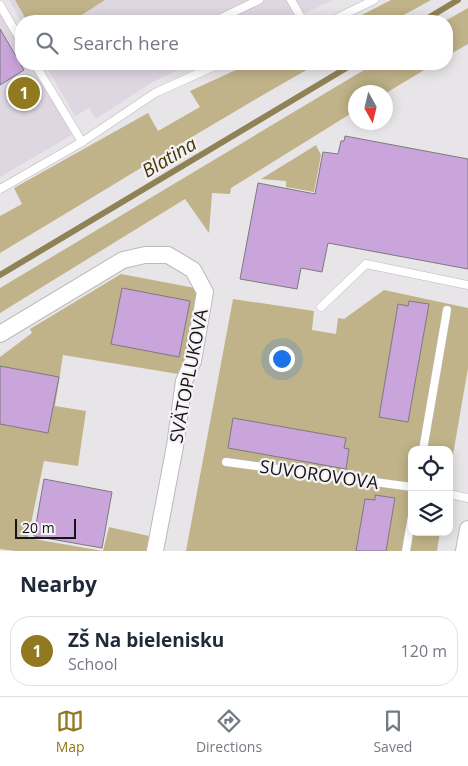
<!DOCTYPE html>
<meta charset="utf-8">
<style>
:root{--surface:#fff;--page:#f2f2f3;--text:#1f2937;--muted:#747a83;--line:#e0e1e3;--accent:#90791f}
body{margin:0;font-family:"Open Sans",sans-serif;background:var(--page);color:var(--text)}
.controls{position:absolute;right:15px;bottom:15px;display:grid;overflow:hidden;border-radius:10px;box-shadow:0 2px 12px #0003}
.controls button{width:45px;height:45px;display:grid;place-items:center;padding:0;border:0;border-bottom:1px solid var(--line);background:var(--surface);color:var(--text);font:25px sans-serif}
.compass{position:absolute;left:348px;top:85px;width:45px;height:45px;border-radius:50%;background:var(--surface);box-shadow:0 2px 12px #0003;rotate:172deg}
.scale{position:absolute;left:15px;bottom:12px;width:61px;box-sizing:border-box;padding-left:5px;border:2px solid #161516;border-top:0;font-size:14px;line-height:18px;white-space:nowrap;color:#161516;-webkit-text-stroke:4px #f5f2f6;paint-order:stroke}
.you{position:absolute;left:281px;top:358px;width:18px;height:18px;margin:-12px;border:4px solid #fff;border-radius:50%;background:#1a73e8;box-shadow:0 0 0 8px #1a73e833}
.badge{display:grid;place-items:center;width:32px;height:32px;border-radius:50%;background:var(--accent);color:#fff;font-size:16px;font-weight:700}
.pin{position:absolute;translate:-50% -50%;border:2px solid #fff;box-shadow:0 1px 5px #0006}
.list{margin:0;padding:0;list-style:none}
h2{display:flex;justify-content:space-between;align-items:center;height:65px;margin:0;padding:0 20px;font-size:21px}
h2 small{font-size:16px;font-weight:400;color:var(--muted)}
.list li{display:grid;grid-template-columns:32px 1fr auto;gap:15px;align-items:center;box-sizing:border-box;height:70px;margin:0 10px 10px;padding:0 10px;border:1px solid var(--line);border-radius:20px}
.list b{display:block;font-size:19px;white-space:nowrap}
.list p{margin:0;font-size:16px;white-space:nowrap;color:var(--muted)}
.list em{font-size:16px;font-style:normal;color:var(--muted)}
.icon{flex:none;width:28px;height:28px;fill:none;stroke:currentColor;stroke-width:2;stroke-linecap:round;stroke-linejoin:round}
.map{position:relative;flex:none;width:468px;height:551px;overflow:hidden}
.search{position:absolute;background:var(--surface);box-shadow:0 2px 12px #0003;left:15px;right:15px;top:15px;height:55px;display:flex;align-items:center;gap:12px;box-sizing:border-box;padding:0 18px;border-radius:20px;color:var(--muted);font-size:19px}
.sheet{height:145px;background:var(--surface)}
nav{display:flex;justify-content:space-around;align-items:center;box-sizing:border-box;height:70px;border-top:1px solid var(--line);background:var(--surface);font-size:14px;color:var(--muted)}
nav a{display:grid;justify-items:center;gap:2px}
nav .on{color:var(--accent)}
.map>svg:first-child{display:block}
.built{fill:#ded7e2}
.green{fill:#c0b389}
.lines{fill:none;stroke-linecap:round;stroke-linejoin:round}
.stream{stroke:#8f8254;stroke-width:6}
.building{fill:#caa5dc;stroke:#7c7a7d}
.lane-casing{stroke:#bbb9bd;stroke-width:9}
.street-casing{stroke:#bbb9bd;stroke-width:18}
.lane{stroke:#fff;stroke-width:8}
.street{stroke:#fff;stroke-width:16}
.labels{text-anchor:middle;stroke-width:4.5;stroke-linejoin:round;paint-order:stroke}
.street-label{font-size:18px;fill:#161516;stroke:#f5f2f6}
.water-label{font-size:19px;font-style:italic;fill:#463801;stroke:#f5f2f6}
</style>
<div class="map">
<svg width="468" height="551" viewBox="0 0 468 551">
<rect width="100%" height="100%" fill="#e8e5e9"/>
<g class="built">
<path d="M9 0H333L287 21H21Z"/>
<path d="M0 5 21 43V64H32L72 135 0 177Z"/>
<path d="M45 64H190L151 83 96 119 89 108 75 116Z"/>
</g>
<g class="green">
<path d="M15 0H105L72 21H27Z"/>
<path d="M391 0H431L393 21H350Z"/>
<path d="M468 8V44L447 56V21H445Z"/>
<path d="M249 64H317C210 124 106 190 0 253V216L22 204 14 188 148 113 158 131 200 107 190 91Z"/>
<path d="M374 64H434L386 93 356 92 355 111 231 188 230 194 212 193 209 233 185 199 0 313V288Z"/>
<path d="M316 145 321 155 314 192 286 187V181L261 179Z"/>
<path d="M121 274 195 288 201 292 190 361 178 374 63 355 55 406 86 411 78 466 44 461 28 538 103 551 109 527 149 536 146 551H16L0 549V357L32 333 30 329Z"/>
<path d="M384 290 468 308V368L449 478V450H412V532H440L437 551H186L233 299 314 311 312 330 336 334 338 318 344 319Z"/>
</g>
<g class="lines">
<g class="stream">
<path d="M423 21 458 0"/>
<path d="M0 275 353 64"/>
</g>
</g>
<g class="building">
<path d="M0 29 24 70 0 85Z"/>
<path d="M345 136 468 159V269L328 243 322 272 301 268 297 289 240 279 258 183 315 194 323 152 338 154 341 141H344Z"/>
<path d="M122 288 190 301 179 357 111 344Z"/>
<path d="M409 301 429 304 408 422 379 417 398 304 408 306Z"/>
<path d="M0 366 59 377 48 433 0 424Z"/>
<path d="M233 418 346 438 344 448 349 449 346 469 228 448Z"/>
<path d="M44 479 112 492 102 548 34 536Z"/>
<path d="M375 495 395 498 386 551H356L365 499 375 500Z"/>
</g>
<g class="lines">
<g class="lane-casing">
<g id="lane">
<path d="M291 0 303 21"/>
<path d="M0 5 21 41"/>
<path d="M215 21 259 0"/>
<path d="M331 21 374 0"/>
<path d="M35 64 82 142"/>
<path d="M0 189 82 142 155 93 219 64"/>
<path d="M321 307 366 264 468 285"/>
<path d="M423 450 447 310"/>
<path d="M226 462 412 487"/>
<path d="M449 494 468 498"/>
<path d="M406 551 412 516"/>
</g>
</g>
<g class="street-casing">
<g id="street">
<path d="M0 334 123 260 145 255H168L193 270 205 292 193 361 184 381 175 446 155 551"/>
<path d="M464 551 468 529"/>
</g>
</g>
<use href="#lane" class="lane"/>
<use href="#street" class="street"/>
</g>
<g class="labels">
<g class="street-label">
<text transform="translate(189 376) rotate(-79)" y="6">SVÄTOPLUKOVA</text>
<text transform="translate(319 475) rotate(8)" y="6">SUVOROVOVA</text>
</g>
<g class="water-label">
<text transform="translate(169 157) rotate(-31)" y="7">Blatina</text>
</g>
</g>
</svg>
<div class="controls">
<button><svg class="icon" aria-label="locate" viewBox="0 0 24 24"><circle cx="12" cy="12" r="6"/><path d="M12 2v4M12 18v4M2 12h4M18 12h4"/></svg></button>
<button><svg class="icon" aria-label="layers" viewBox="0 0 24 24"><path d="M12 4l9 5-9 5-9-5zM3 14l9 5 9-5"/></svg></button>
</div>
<svg class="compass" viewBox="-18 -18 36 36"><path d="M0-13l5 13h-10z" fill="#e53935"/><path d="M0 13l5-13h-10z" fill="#747a83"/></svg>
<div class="scale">20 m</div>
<div class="you"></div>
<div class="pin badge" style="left:24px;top:93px">1</div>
<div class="search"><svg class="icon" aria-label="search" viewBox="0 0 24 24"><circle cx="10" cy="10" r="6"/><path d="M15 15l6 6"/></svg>Search here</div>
</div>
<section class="sheet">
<h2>Nearby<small></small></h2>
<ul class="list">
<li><span class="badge">1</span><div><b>ZŠ Na bielenisku</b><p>School</p></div><em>120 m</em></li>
</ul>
</section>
<nav>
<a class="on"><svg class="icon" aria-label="map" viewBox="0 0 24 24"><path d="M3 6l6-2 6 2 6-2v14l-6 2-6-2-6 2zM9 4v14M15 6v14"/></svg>Map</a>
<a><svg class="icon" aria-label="directions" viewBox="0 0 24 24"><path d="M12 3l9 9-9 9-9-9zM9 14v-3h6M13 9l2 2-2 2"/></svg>Directions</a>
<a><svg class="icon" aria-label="saved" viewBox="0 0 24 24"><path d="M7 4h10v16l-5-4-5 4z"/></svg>Saved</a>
</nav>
